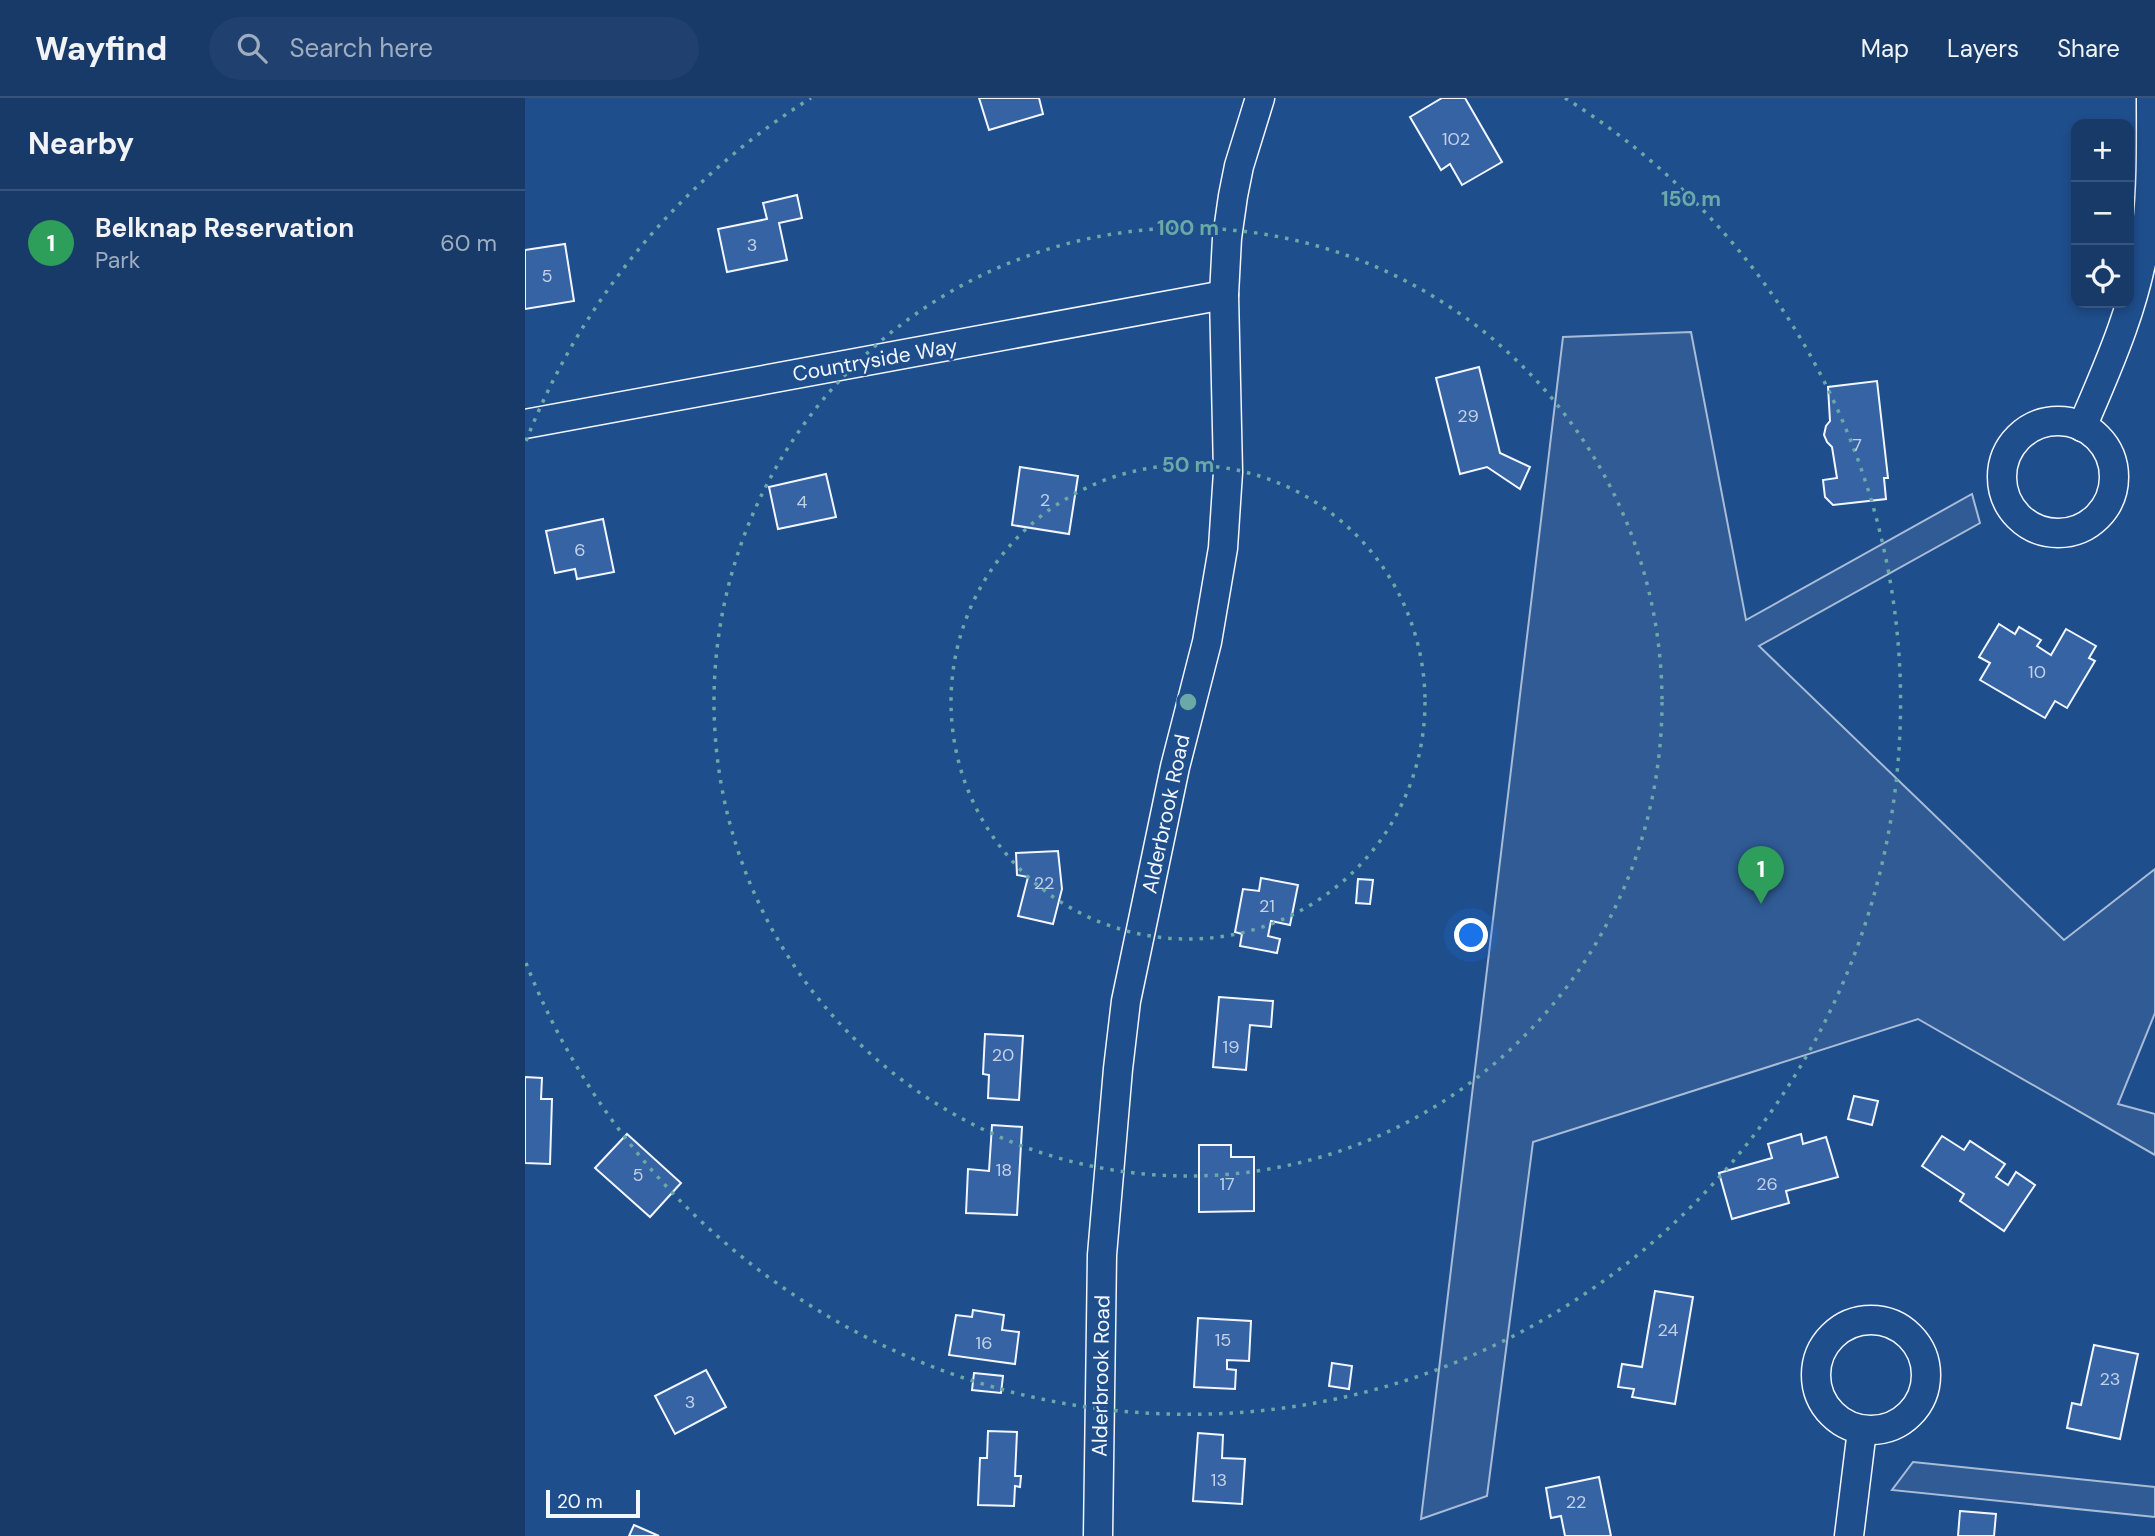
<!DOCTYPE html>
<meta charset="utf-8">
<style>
:root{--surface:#173a69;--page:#20416f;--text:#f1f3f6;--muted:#9eadc0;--line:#36547d;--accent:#ffb74d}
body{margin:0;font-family:"DM Sans",sans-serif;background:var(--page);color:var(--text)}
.controls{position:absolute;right:21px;top:21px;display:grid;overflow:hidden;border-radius:14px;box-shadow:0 4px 10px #0003}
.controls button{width:63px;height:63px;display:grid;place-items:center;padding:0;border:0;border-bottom:2px solid var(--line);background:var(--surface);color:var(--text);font:35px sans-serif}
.scale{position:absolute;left:21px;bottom:18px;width:94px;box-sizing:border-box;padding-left:7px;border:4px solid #f2f6ff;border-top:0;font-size:19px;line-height:24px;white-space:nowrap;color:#f2f6ff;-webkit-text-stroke:5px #1f4e8c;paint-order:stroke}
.you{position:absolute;left:947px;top:838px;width:24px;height:24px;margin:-18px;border:5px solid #fff;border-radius:50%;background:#1a73e8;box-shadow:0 0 0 10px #1a73e833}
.badge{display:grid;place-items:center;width:46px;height:46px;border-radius:50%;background:var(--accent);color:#fff;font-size:23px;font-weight:700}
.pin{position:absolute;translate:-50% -58px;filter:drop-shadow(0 2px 4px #0008)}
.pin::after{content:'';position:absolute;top:37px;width:24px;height:21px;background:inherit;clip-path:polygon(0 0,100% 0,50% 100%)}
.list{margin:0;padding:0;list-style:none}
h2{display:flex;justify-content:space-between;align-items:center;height:91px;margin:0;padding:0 28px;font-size:30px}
h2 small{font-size:23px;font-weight:400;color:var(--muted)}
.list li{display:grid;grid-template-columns:46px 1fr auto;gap:21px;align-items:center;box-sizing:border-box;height:105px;padding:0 28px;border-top:2px solid var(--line)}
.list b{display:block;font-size:26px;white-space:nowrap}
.list p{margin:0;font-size:23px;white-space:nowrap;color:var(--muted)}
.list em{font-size:23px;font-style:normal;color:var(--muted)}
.icon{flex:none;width:38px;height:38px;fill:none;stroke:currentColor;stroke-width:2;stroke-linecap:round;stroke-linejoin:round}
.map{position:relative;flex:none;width:1630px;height:1438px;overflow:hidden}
header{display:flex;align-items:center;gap:42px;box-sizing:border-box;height:98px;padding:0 35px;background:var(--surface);border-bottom:2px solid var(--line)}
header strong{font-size:33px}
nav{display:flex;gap:38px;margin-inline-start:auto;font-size:24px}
.search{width:490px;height:63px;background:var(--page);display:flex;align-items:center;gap:18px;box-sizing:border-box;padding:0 24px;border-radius:38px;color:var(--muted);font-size:26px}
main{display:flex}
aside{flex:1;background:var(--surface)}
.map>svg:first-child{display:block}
.green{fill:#305b95;stroke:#a8bbd7;stroke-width:2}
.building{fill:#3563a3;stroke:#f2f6ff;stroke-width:2}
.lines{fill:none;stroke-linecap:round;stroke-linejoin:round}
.minor-casing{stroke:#f2f6ff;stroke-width:31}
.minor{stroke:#1f4e8c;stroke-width:28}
.ring{fill:none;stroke:#6aa9a8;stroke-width:3.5;stroke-dasharray:3.5 7}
.labels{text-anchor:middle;stroke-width:5;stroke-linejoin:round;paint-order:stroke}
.number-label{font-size:18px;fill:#c3d1e8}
.street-label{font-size:21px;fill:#f2f6ff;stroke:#1f4e8c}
.centre{fill:#6aa9a8;stroke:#1f4e8c;stroke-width:3.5}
.ring-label{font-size:21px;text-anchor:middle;font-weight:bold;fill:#6aa9a8;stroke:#1f4e8c;stroke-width:5;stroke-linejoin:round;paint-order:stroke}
</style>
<header>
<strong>Wayfind</strong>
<div class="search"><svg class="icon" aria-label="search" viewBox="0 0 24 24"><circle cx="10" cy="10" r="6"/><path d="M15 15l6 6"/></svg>Search here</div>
<nav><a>Map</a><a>Layers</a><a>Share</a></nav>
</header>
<main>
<aside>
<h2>Nearby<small></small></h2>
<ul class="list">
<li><span class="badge" style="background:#2e9e5b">1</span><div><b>Belknap Reservation</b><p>Park</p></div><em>60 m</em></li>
</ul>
</aside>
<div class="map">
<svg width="1630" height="1438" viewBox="0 0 1630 1438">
<rect width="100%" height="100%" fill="#1f4e8c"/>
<g class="green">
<path d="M1166 234 1221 522 1447 396 1455 425 1234 548 1539 842 1630 771V915L1593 1006 1630 1016V1057L1393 921 1008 1044 962 1398 896 1421 1038 239Z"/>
<path d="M1388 1364 1630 1389V1419L1367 1392Z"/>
</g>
<g class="building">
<path d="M454 0H514L518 16 464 32Z"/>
<path d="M917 0H940L977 64 937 87 925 66 916 72 885 19Z"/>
<path d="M272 97 277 120 254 125 262 162 202 174 193 131 242 121 238 105Z"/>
<path d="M40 146 49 203 0 211V152Z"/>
<path d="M954 269 975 355 1005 369 995 391 962 369 935 376 911 280Z"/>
<path d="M1352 283 1363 380H1359L1361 401 1308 407 1300 399 1298 382 1312 380 1307 349 1302 344 1299 337 1301 328 1305 323 1303 289Z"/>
<path d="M495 369 553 378 544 436 487 427Z"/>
<path d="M301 376 311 419 253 431 244 389Z"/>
<path d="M78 421 89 474 52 481 50 471 30 475 21 433Z"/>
<path d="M1474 526 1490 536 1494 529 1516 542 1512 548 1526 557 1541 531 1571 548 1564 560 1570 563 1542 610 1530 603 1520 620 1455 582 1465 565 1454 559Z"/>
<path d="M533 753 537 791 528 826 493 818 503 779 492 777 491 755Z"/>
<path d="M736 780 773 787 765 827 746 823 743 838 755 841 752 855 715 848 717 836 710 834 718 791 734 793Z"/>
<path d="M833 781 848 782 845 806 831 805Z"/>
<path d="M694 899 748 903 746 929 725 927 721 972 688 969Z"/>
<path d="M460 936 498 938 494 1002 463 1000 464 977 458 976Z"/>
<path d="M0 979 17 980 16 1001H27L25 1066 0 1065Z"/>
<path d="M1329 998 1353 1003 1347 1027 1323 1021Z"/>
<path d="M467 1027 497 1029 492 1117 441 1115 443 1071 464 1073Z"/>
<path d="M102 1036 156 1085 125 1119 70 1070Z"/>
<path d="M1276 1036 1278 1046 1301 1039 1313 1079 1261 1093 1264 1105 1207 1121 1194 1075 1247 1060 1243 1046Z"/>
<path d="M1417 1038 1439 1052 1445 1043 1480 1066 1471 1079 1483 1087 1491 1074 1510 1087 1479 1133 1435 1103 1439 1096 1397 1068Z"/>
<path d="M674 1047H706V1059H729V1113L674 1114Z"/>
<path d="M1130 1193 1168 1199 1150 1306 1107 1299 1109 1291 1093 1289 1097 1266 1117 1269Z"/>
<path d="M448 1212 479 1217 477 1232 494 1234 490 1266 424 1257 431 1217 447 1219Z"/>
<path d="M673 1220 726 1223 724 1263 702 1262V1271L711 1272 710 1291 669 1289Z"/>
<path d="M1569 1247 1613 1256 1595 1341 1542 1330 1547 1305 1556 1307Z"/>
<path d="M807 1265 827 1268 824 1291 804 1288Z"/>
<path d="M181 1272 201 1309 150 1336 130 1298Z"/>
<path d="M449 1275 478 1278 476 1295 447 1292Z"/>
<path d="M463 1333 492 1334 490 1378H496L495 1389 490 1388 489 1408 453 1407 455 1360H462Z"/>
<path d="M673 1335 698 1337 697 1360 720 1361 717 1406 668 1403Z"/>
<path d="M1074 1379 1086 1438H1040L1036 1418 1026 1420 1021 1390Z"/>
<path d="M1435 1413 1471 1416 1469 1438H1433Z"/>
<path d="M109 1427 134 1438H104Z"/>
</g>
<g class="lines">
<g class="minor-casing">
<g id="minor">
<circle cx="1533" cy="379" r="56"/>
<path d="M0 326 699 197"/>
<path d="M1557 329C1585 265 1614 199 1622 129 1627 87 1626 43 1626 0"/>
<circle cx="1346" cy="1277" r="55"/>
<path d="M573 1438 577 1157 593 971 601 903 650 669 682 544 698 450 703 374 699 197 702 140 708 98 714 68 735 0"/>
<path d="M1324 1438 1337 1332"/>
</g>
</g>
<use href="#minor" class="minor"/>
</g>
<g class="ring">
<circle cx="663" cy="604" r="237"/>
<circle cx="663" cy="604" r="474"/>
<path d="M1 343A712 712 0 0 1 286 0M1040 0A712 712 0 1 1 1 865"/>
</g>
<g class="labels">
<g class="number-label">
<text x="931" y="47">102</text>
<text x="227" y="153">3</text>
<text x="22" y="184">5</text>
<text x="943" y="324">29</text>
<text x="1332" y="353">7</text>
<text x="520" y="408">2</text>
<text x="277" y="410">4</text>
<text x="55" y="458">6</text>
<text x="1512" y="580">10</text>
<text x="519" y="791">22</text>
<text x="742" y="814">21</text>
<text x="706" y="955">19</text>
<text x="478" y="963">20</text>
<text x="479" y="1078">18</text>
<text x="113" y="1083">5</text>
<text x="702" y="1092">17</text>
<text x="1242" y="1092">26</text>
<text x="1143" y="1238">24</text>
<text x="698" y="1248">15</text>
<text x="459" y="1251">16</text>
<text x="1585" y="1287">23</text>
<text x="165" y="1310">3</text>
<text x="694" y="1388">13</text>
<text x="1051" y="1410">22</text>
</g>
<g class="street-label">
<text transform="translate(350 262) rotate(-10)" y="7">Countryside Way</text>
<text transform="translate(641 716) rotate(-78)" y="7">Alderbrook Road</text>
<text transform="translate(576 1278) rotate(-89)" y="7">Alderbrook Road</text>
</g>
</g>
<circle cx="663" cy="604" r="10" class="centre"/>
<g class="ring-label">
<text x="1166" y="108">150 m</text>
<text x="663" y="137">100 m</text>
<text x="663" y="374">50 m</text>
</g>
</svg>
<div class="controls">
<button>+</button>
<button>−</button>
<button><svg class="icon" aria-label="locate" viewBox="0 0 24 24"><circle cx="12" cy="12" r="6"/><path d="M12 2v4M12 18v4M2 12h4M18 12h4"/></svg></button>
</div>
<div class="scale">20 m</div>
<div class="you"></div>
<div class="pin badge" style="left:1236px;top:806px;background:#2e9e5b">1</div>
</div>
</main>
